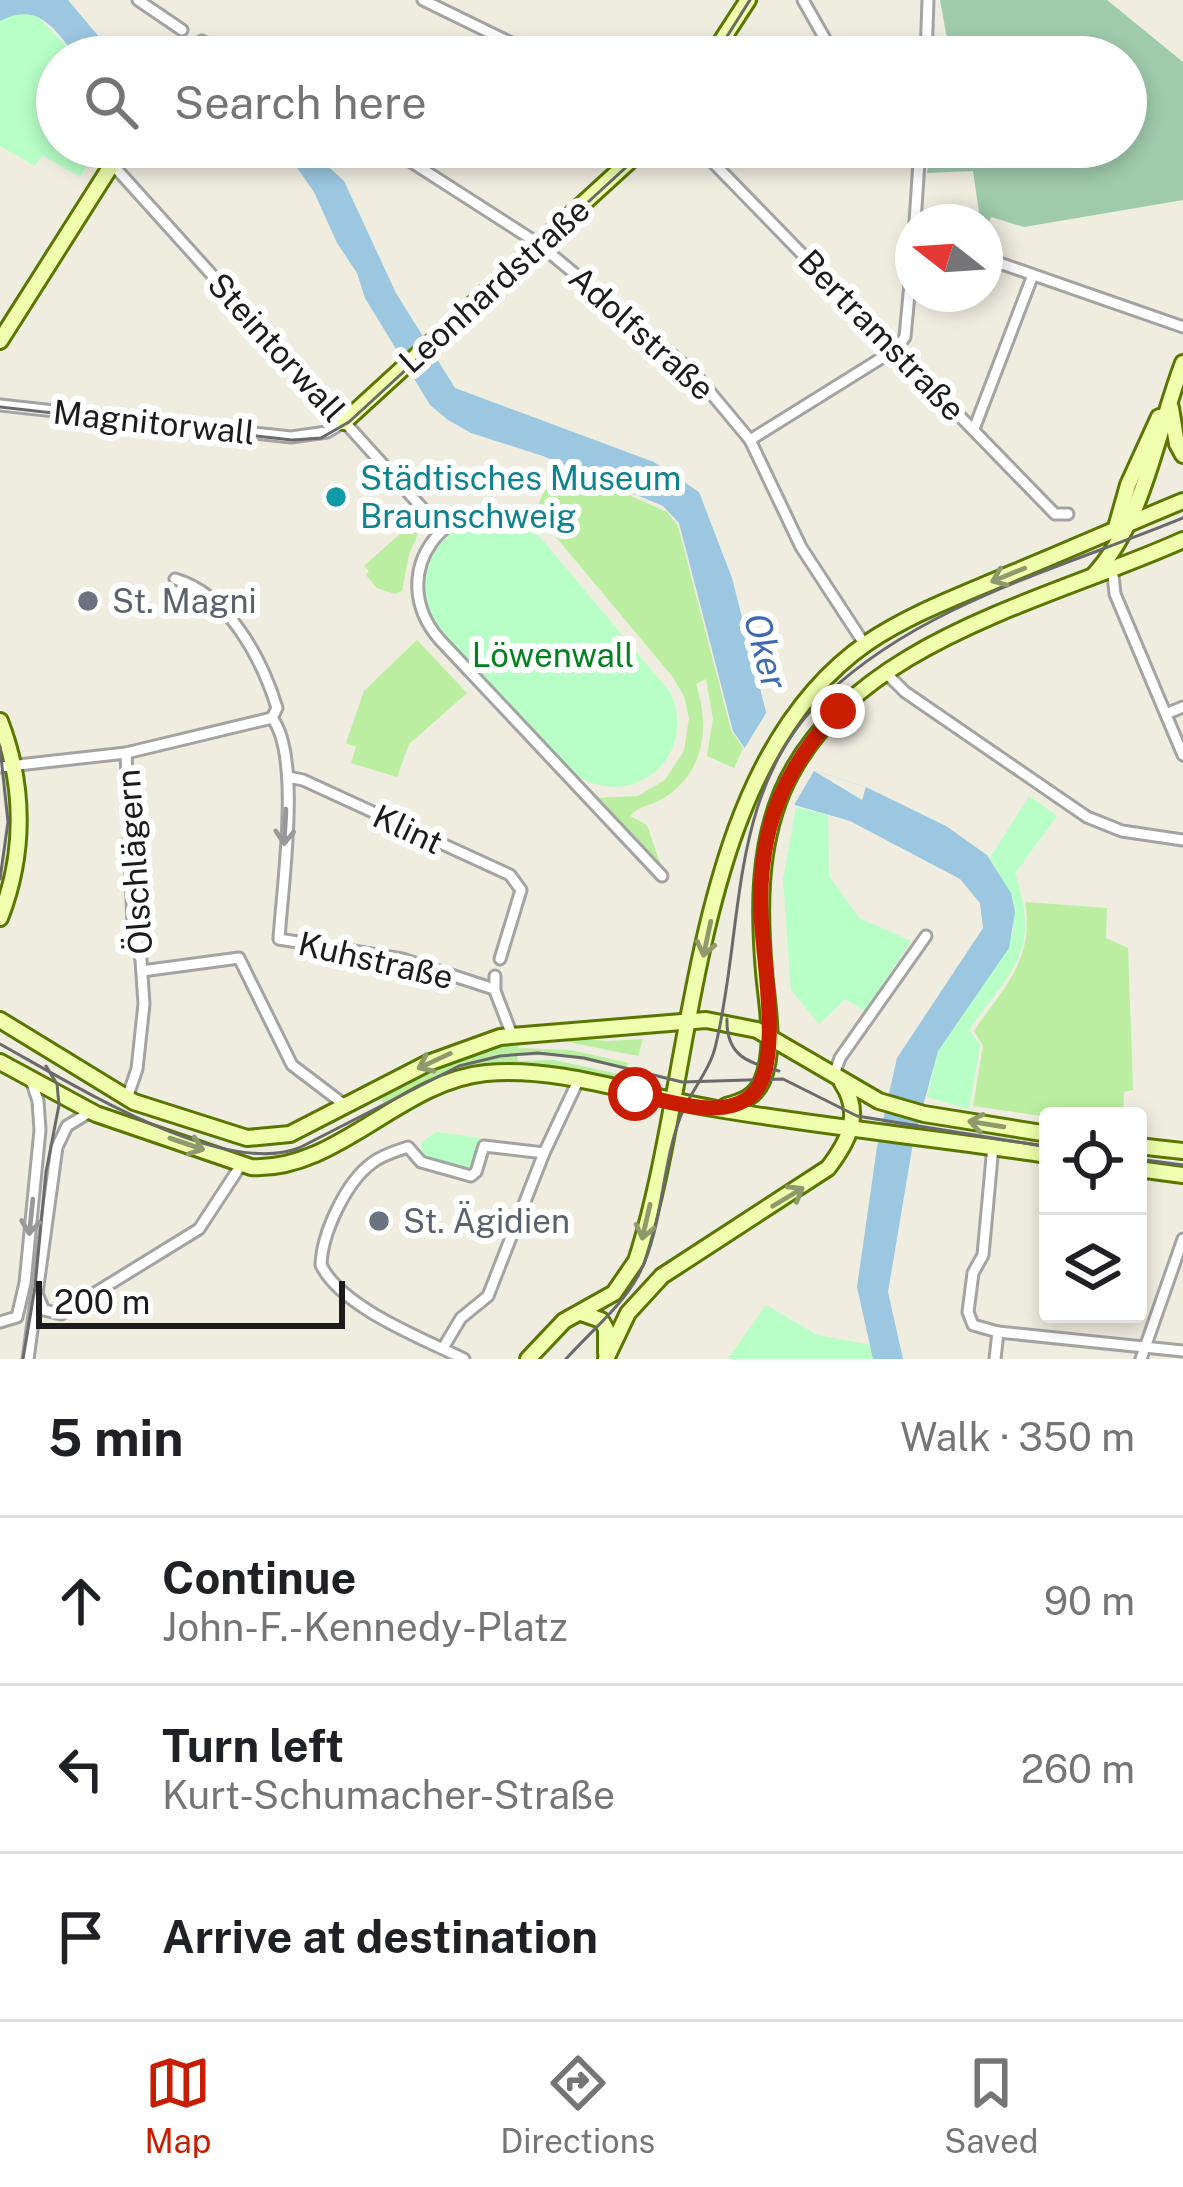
<!DOCTYPE html>
<meta charset="utf-8">
<style>
:root{--surface:#fff;--page:#f6f6f6;--text:#202124;--muted:#757577;--line:#e0e0e0;--accent:#c81d00}
body{margin:0;font-family:"Public Sans",sans-serif;background:var(--page);color:var(--text)}
.controls{position:absolute;right:36px;bottom:36px;display:grid;overflow:hidden;border-radius:12px;box-shadow:0 6px 18px #0003}
.controls button{width:108px;height:108px;display:grid;place-items:center;padding:0;border:0;border-bottom:3px solid var(--line);background:var(--surface);color:var(--text);font:60px sans-serif}
.compass{position:absolute;left:895px;top:204px;width:108px;height:108px;border-radius:50%;background:var(--surface);box-shadow:0 6px 18px #0003;rotate:287deg}
.scale{position:absolute;left:36px;bottom:30px;width:309px;box-sizing:border-box;padding-left:12px;border:6px solid #1c1c1c;border-top:0;font-size:33px;line-height:42px;white-space:nowrap;color:#1c1c1c;-webkit-text-stroke:9px #fff;paint-order:stroke}
.stop{position:absolute;width:36px;height:36px;margin:-27px;border:9px solid #c81d00;border-radius:50%;background:#fff}
.stop.end{background:#c81d00;border-color:#fff;box-shadow:0 3px 12px #0008}
.list{margin:0;padding:0;list-style:none}
h2{display:flex;justify-content:space-between;align-items:center;height:156px;margin:0;padding:0 48px;font-size:51px}
h2 small{font-size:39px;font-weight:400;color:var(--muted)}
.list li{display:grid;grid-template-columns:78px 1fr auto;gap:36px;align-items:center;box-sizing:border-box;height:168px;padding:0 48px;border-top:3px solid var(--line)}
.list b{display:block;font-size:45px;white-space:nowrap}
.list p{margin:0;font-size:39px;white-space:nowrap;color:var(--muted)}
.list em{font-size:39px;font-style:normal;color:var(--muted)}
.icon{flex:none;width:66px;height:66px;fill:none;stroke:currentColor;stroke-width:2;stroke-linecap:round;stroke-linejoin:round}
.map{position:relative;flex:none;width:1183px;height:1359px;overflow:hidden}
.search{position:absolute;background:var(--surface);box-shadow:0 6px 18px #0003;left:36px;right:36px;top:36px;height:132px;display:flex;align-items:center;gap:30px;box-sizing:border-box;padding:0 42px;border-radius:66px;color:var(--muted);font-size:45px}
.sheet{height:660px;background:var(--surface)}
nav{display:flex;justify-content:space-around;align-items:center;box-sizing:border-box;height:168px;border-top:3px solid var(--line);background:var(--surface);font-size:33px;color:var(--muted)}
nav a{display:grid;justify-items:center;gap:6px}
nav .on{color:var(--accent)}
.map>svg:first-child{display:block}
.grass{fill:#bbeea0}
.cemetery{fill:#9fcaac}
.park{fill:#b7fec7}
.water{fill:#9cc7e1}
.pier{fill:#efece0}
.lines{fill:none;stroke-linecap:round;stroke-linejoin:round}
.street-casing{stroke:#a3a3a3;stroke-width:15}
.secondary-casing{stroke:#587600;stroke-width:20}
.street{stroke:#fff;stroke-width:9}
.secondary{stroke:#efffae;stroke-width:14}
.tram{stroke:#6a6a6a;stroke-width:3}
.oneway{stroke:#90996c}
.oneway2{stroke:#999}
.route{stroke:#c81d00;stroke-width:15}
.culture-dot{fill:#0f9aa8;stroke:#fff;stroke-width:4.5}
.worship-dot{fill:#6b7280;stroke:#fff;stroke-width:4.5}
.labels{text-anchor:middle;stroke-width:12;stroke-linejoin:round;paint-order:stroke}
.street-label{font-size:33px;fill:#1c1c1c;stroke:#fff}
.culture-label{font-size:33px;fill:#0d838f;stroke:#fff;text-anchor:start}
.worship-label{font-size:33px;fill:#5b616d;stroke:#fff;text-anchor:start}
.park-label{font-size:33px;fill:#01821f;stroke:#fff}
.water-label{font-size:36px;font-style:italic;fill:#4069b3;stroke:#fff}
</style>
<div class="map">
<svg width="1183" height="1359" viewBox="0 0 1183 1359">
<rect width="100%" height="100%" fill="#efece0"/>
<g class="grass">
<path d="M550 460 667 512 678 526 731 730 743 748 734 768 707 756 713 719 706 679 696 684C710 726 705 772 664 798 651 806 639 805 630 816L647 825 660 863 658 865 596 798 638 796 665 780 684 751 689 718 684 696 672 676 555 536 533 517 547 485Z"/>
<path d="M411 524 419 532 409 554 402 591 395 594 377 588 366 575 369 571 364 566Z"/>
<path d="M417 640 467 693 409 744 397 777 351 763 356 747 346 743 364 691Z"/>
<path d="M1025 902 1107 908 1106 938 1128 948 1133 1090 1124 1092 1123 1116 1048 1117 973 1106 983 1046 974 1031C1004 987 1035 959 1025 902Z"/>
<path d="M553 1037 608 1041 643 1039 638 1056 558 1040 517 1043 518 1048 571 1050 628 1063 627 1069 557 1055 517 1056 518 1061 554 1060 632 1077 631 1083C532 1062 477 1053 385 1107L380 1096 448 1060 486 1045Z"/>
</g>
<path class="cemetery" d="M940 0H1107L1183 62V200L1024 227 991 217 985 234V222H975L979 212 973 171 927 173 929 159H971L970 147H1126V57H958L956 49H949Z"/>
<g class="park">
<path d="M17 13 37 16 77 57H57V147H98L80 177 42 155 35 166 0 146V21Z"/>
<path d="M500 518 522 524 540 537 670 692C699 754 636 811 577 776L435 625C406 574 441 517 500 518Z"/>
<path d="M1029 796 1057 816 1015 873C1041 953 1013 967 969 1030L980 1045 969 1109 927 1097 938 1051 1013 933C1016 902 1006 884 990 858Z"/>
<path d="M796 807 828 815 829 876 859 918 911 941 865 1011 845 999 819 1024 791 990 783 879Z"/>
<path d="M436 1132 480 1138 472 1169 428 1159 422 1153V1142Z"/>
<path d="M766 1305 817 1335 871 1345 873 1359H728Z"/>
</g>
<g class="water">
<path d="M0 0H68L116 57H77C54 29 39 1 0 21Z"/>
<path d="M274 147H307L344 181 396 293 455 388 654 462 699 492 732 578 767 716 815 771 866 787 946 826 987 855 1011 893 1015 912 1009 948 938 1051 913 1143 888 1292 903 1359H873L857 1287 877 1147 897 1058 983 928 980 903 960 879 850 821 795 805 746 750 733 731 679 523 663 506 543 456 471 433 448 420 430 405 365 298 357 273 337 243 314 192 293 162Z"/>
</g>
<path class="pier" d="M768 710 816 766 815 771 866 787 862 800 814 771 791 810 741 754Z"/>
<g class="lines">
<g class="street-casing">
<g id="street">
<path d="M138 0 182 30"/>
<path d="M423 0 540 57"/>
<path d="M803 0 829 46 838 52"/>
<path d="M202 41 232 57"/>
<path d="M926 57 928 0"/>
<path d="M388 147 539 244 695 374 750 440 801 547 865 645"/>
<path d="M698 147 1055 514H1068"/>
<path d="M112 164 442 530"/>
<path d="M915 222 920 147"/>
<path d="M985 258 1183 327"/>
<path d="M0 405 291 437 327 432 344 422"/>
<path d="M974 429 1033 275"/>
<path d="M750 440 896 349 905 337 913 251"/>
<path d="M527 520C447 485 382 575 440 640L662 876"/>
<path d="M1112 565 1115 594 1183 755"/>
<path d="M175 579C228 594 262 659 277 708L272 718C302 756 282 888 279 939L402 959 494 989"/>
<path d="M886 673 905 692 1087 817 1122 831 1183 840"/>
<path d="M1166 714 1183 707"/>
<path d="M126 753 133 924 141 960 144 1004 137 1069 127 1098"/>
<path d="M0 767 126 753 272 718"/>
<path d="M288 777 303 780 510 875 521 890 500 959"/>
<path d="M142 971 239 958 292 1065 346 1106"/>
<path d="M495 976V991L512 1035"/>
<path d="M833 1077 840 1058 926 936"/>
<path d="M993 1146 983 1255 973 1273 968 1312 973 1325 998 1332 1183 1351"/>
<path d="M38 1296 44 1310 61 1314 199 1229 241 1165"/>
<path d="M0 1322 17 1317 25 1283 40 1130 38 1101 31 1080"/>
<path d="M443 1348 461 1318 488 1296 544 1153 578 1081"/>
<path d="M28 1359 57 1147 67 1126 90 1112"/>
<path d="M464 1359C422 1338 342 1308 321 1265 322 1233 346 1182 372 1163 382 1155 396 1151 408 1147L421 1162 471 1176 476 1172 484 1146 544 1153"/>
<path d="M995 1359 998 1332"/>
<path d="M1141 1359 1183 1239"/>
</g>
</g>
<g class="secondary-casing">
<g id="secondary">
<path d="M711 57 748 0"/>
<path d="M0 341 123 147"/>
<path d="M1171 408 1177 444 1183 455"/>
<path d="M344 422 645 147"/>
<path d="M1115 531 1128 485 1159 417"/>
<path d="M1094 575C1146 517 1156 433 1183 363"/>
<path d="M0 721C25 786 25 854 0 918"/>
<path d="M0 1020 134 1102 247 1138 290 1134 428 1063 500 1037 706 1020 757 1030 879 1101 924 1114 1048 1134"/>
<path d="M0 1062 96 1114 251 1167C336 1172 401 1081 486 1073 560 1066 639 1096 712 1108 823 1127 936 1138 1048 1155"/>
<path d="M726 1106C742 1102 755 1097 762 1081 776 1049 767 1006 764 972 759 911 758 850 782 792 846 642 1048 601 1183 540"/>
<path d="M1138 1146 1183 1151"/>
<path d="M1138 1169 1183 1175"/>
<path d="M581 1313 601 1320 606 1329V1353"/>
<path d="M528 1359 564 1321 614 1293 636 1261C698 1070 687 768 867 643 913 612 965 594 1015 572 1071 549 1127 524 1183 501"/>
<path d="M606 1359 628 1313 662 1276 828 1168C848 1142 863 1114 842 1083"/>
</g>
</g>
<use href="#street" class="street"/>
<use href="#secondary" class="secondary"/>
<g class="tram">
<path d="M714 57 750 0"/>
<path d="M0 407 292 440 321 438 349 422 648 147"/>
<path d="M0 747 8 822 0 879"/>
<path d="M727 1019C726 1055 747 1063 779 1071"/>
<path d="M0 1044C71 1083 220 1178 299 1148L459 1066 500 1056 538 1053 584 1058 682 1082 783 1079 857 1116 1048 1147"/>
<path d="M1138 1159 1183 1165"/>
<path d="M23 1359 35 1287 46 1172 59 1105 57 1084 46 1066"/>
<path d="M566 1359C589 1333 621 1307 638 1276 663 1229 661 1168 680 1118 689 1092 710 1072 716 1044 745 922 727 789 826 695 923 603 1062 568 1183 518"/>
</g>
</g>
<defs><path id="oneway-shaft" d="M-6 0H5M1.5-3L5.5 0L1.5 3" fill="none" stroke-width="1.6" stroke-linecap="round" stroke-linejoin="round" transform="scale(3)"/></defs>
<g class="oneway">
<use href="#oneway-shaft" transform="translate(1008 575) rotate(158)"/>
<use href="#oneway-shaft" transform="translate(707 939) rotate(102)"/>
<use href="#oneway-shaft" transform="translate(434 1061) rotate(155)"/>
<use href="#oneway-shaft" transform="translate(986 1124) rotate(-171)"/>
<use href="#oneway-shaft" transform="translate(187 1144) rotate(19)"/>
<use href="#oneway-shaft" transform="translate(788 1197) rotate(-31)"/>
<use href="#oneway-shaft" transform="translate(646 1222) rotate(103)"/>
</g>
<g class="oneway2">
<use href="#oneway-shaft" transform="translate(285 827) rotate(93)"/>
<use href="#oneway-shaft" transform="translate(31 1217) rotate(96)"/>
</g>
<g class="lines">
<path class="route" d="M635 1094C669 1101 723 1121 752 1095 784 1067 762 954 761 913 760 889 762 863 767 839 777 790 804 747 838 711"/>
</g>
<circle class="culture-dot" cx="336" cy="497" r="12"/>
<g class="worship-dot">
<circle cx="88" cy="601" r="12"/>
<circle cx="379" cy="1221" r="12"/>
</g>
<g class="labels">
<g class="street-label">
<text transform="translate(494 285) rotate(-42)" y="12">Leonhardstraße</text>
<text transform="translate(642 333) rotate(42)" y="12">Adolfstraße</text>
<text transform="translate(882 335) rotate(46)" y="12">Bertramstraße</text>
<text transform="translate(277 347) rotate(48)" y="12">Steintorwall</text>
<text transform="translate(154 422) rotate(6)" y="12">Magnitorwall</text>
<text transform="translate(408 829) rotate(25)" y="12">Klint</text>
<text transform="translate(134 862) rotate(-94)" y="12">Ölschlägern</text>
<text transform="translate(376 960) rotate(13)" y="12">Kuhstraße</text>
</g>
<g class="culture-label">
<text x="360" y="490">Städtisches Museum<tspan x="360" dy="38">Braunschweig</tspan></text>
</g>
<g class="worship-label">
<text x="112" y="613">St. Magni</text>
<text x="403" y="1233">St. Ägidien</text>
</g>
<g class="park-label">
<text x="553" y="667">Löwenwall</text>
</g>
<g class="water-label">
<text transform="translate(766 651) rotate(75)" y="13">Oker</text>
</g>
</g>
</svg>
<div class="controls">
<button><svg class="icon" aria-label="locate" viewBox="0 0 24 24"><circle cx="12" cy="12" r="6"/><path d="M12 2v4M12 18v4M2 12h4M18 12h4"/></svg></button>
<button><svg class="icon" aria-label="layers" viewBox="0 0 24 24"><path d="M12 4l9 5-9 5-9-5zM3 14l9 5 9-5"/></svg></button>
</div>
<svg class="compass" viewBox="-18 -18 36 36"><path d="M0-13l5 13h-10z" fill="#e53935"/><path d="M0 13l5-13h-10z" fill="#757577"/></svg>
<div class="scale">200 m</div>
<div class="stop" style="left:635px;top:1094px"></div>
<div class="stop end" style="left:838px;top:711px"></div>
<div class="search"><svg class="icon" aria-label="search" viewBox="0 0 24 24"><circle cx="10" cy="10" r="6"/><path d="M15 15l6 6"/></svg>Search here</div>
</div>
<section class="sheet">
<h2>5 min<small>Walk · 350 m</small></h2>
<ul class="list">
<li><svg class="icon" aria-label="ahead" viewBox="0 0 24 24"><path d="M12 20V5M6 11l6-6 6 6"/></svg><div><b>Continue</b><p>John-F.-Kennedy-Platz</p></div><em>90 m</em></li>
<li><svg class="icon" aria-label="left" viewBox="0 0 24 24"><path d="M17 20v-9H6M10 6l-5 5 5 5"/></svg><div><b>Turn left</b><p>Kurt-Schumacher-Straße</p></div><em>260 m</em></li>
<li><svg class="icon" aria-label="arrive" viewBox="0 0 24 24"><path d="M6 21V4h12l-3 4 3 4H6"/></svg><div><b>Arrive at destination</b></div></li>
</ul>
</section>
<nav>
<a class="on"><svg class="icon" aria-label="map" viewBox="0 0 24 24"><path d="M3 6l6-2 6 2 6-2v14l-6 2-6-2-6 2zM9 4v14M15 6v14"/></svg>Map</a>
<a><svg class="icon" aria-label="directions" viewBox="0 0 24 24"><path d="M12 3l9 9-9 9-9-9zM9 14v-3h6M13 9l2 2-2 2"/></svg>Directions</a>
<a><svg class="icon" aria-label="saved" viewBox="0 0 24 24"><path d="M7 4h10v16l-5-4-5 4z"/></svg>Saved</a>
</nav>
